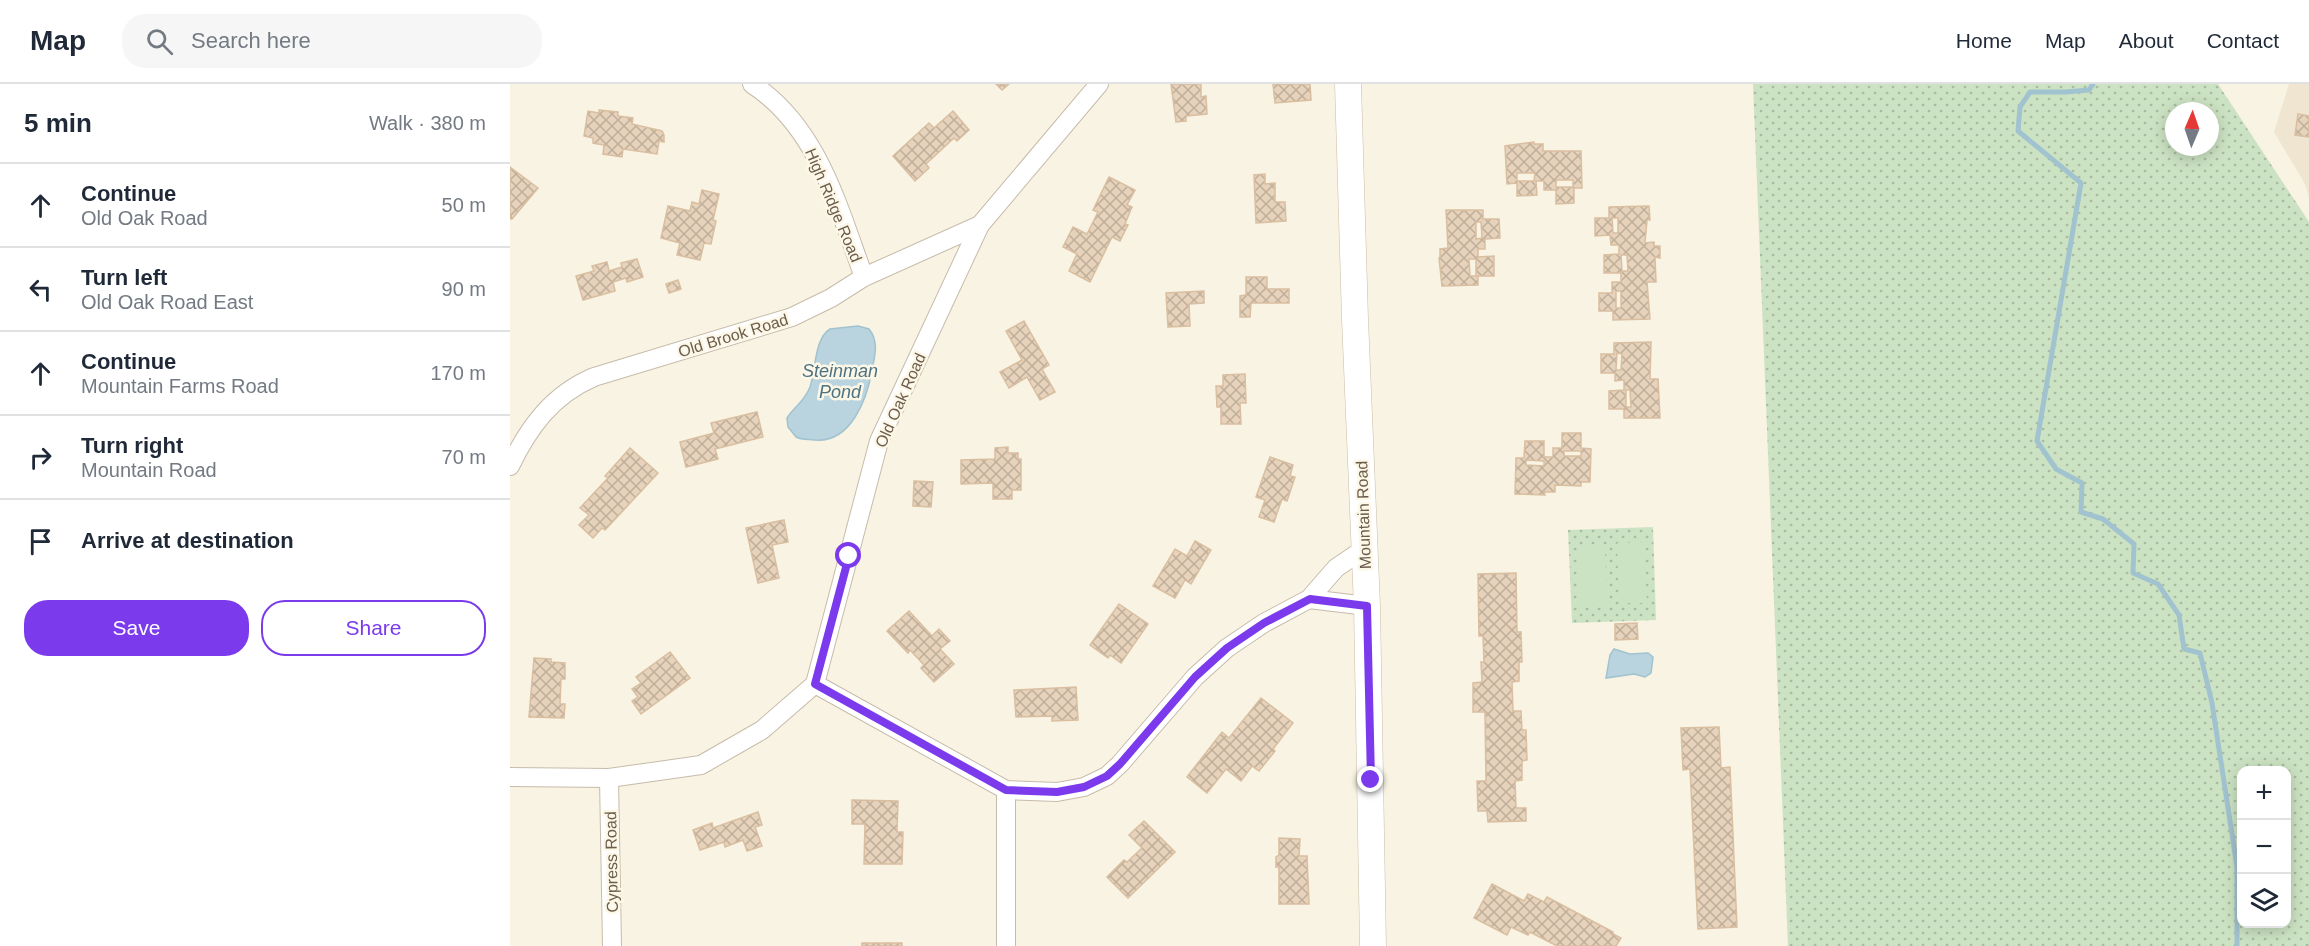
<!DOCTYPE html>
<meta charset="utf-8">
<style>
:root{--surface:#fff;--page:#f6f6f7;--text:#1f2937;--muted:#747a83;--line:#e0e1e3;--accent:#7c3aed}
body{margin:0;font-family:Helvetica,sans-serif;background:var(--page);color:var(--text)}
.controls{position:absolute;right:18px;bottom:18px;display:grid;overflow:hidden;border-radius:12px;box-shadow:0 3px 15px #0003}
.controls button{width:54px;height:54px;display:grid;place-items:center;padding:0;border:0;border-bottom:2px solid var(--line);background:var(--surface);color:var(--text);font:30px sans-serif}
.compass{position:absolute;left:1655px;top:18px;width:54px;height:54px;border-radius:50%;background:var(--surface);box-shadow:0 3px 15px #0003;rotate:2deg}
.stop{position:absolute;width:18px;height:18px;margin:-14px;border:4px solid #7c3aed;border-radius:50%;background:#fff}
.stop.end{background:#7c3aed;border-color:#fff;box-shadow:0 2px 6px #0008}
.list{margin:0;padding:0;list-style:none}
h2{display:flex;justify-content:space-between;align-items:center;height:78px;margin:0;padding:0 24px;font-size:26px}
h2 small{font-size:20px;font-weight:400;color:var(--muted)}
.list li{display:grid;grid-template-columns:39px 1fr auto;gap:18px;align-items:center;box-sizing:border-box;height:84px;padding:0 24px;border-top:2px solid var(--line)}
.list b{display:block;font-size:22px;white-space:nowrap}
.list p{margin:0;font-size:20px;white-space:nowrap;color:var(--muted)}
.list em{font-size:20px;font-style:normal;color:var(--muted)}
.actions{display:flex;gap:12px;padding:18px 24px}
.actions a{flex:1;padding:14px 0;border:2px solid var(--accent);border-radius:24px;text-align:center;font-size:21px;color:var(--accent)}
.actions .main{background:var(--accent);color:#fff}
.icon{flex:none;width:33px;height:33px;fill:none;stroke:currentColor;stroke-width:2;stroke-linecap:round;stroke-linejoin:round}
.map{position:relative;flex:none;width:1799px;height:862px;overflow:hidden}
header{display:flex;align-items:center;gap:36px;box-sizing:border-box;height:84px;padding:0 30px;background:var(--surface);border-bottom:2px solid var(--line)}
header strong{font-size:28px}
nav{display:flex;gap:33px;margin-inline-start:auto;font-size:21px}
.search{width:420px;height:54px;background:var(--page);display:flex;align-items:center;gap:15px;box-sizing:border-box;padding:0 21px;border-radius:24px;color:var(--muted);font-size:22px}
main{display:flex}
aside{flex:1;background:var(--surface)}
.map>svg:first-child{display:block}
.residential{fill:#efe5d1}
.park{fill:url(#park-dots);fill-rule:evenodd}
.pitch{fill:#cce3c3}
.water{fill:#b9d4df;stroke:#a1c2cf;stroke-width:1.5}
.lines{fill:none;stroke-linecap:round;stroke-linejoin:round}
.stream{stroke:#a1c2cf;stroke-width:5}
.building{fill:url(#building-cross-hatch);stroke:#dabea0;stroke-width:1.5;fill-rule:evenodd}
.street-casing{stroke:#c7bbab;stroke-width:20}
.secondary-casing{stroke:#cabca9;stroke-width:27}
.street{stroke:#fff;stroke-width:18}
.secondary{stroke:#fff;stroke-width:26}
.route{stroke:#7c3aed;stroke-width:8}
.labels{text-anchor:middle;stroke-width:5;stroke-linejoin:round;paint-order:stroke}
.street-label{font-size:16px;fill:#6c5c4c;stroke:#fcf7e7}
.water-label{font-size:18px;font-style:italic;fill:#4c7383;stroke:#fcf7e7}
</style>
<header>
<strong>Map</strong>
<div class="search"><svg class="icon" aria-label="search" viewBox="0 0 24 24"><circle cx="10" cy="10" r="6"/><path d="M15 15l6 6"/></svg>Search here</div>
<nav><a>Home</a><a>Map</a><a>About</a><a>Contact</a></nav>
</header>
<main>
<aside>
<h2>5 min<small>Walk · 380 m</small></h2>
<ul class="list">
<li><svg class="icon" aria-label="ahead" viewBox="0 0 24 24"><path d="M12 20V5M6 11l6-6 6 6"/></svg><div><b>Continue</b><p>Old Oak Road</p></div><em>50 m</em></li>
<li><svg class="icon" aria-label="left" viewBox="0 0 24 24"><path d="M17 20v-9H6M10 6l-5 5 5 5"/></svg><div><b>Turn left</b><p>Old Oak Road East</p></div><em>90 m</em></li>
<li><svg class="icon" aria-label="ahead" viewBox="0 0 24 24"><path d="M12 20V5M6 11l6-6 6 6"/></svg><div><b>Continue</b><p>Mountain Farms Road</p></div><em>170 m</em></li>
<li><svg class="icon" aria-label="right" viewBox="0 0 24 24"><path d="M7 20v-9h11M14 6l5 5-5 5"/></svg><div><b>Turn right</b><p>Mountain Road</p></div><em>70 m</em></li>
<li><svg class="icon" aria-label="arrive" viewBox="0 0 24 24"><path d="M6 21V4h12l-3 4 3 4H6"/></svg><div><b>Arrive at destination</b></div></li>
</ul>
<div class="actions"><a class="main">Save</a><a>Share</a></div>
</aside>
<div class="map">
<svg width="1799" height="862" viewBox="0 0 1799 862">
<defs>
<pattern id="park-dots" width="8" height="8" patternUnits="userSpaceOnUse" patternTransform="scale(1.5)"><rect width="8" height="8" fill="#cce3c3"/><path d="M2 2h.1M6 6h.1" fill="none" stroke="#aabba1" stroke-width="1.8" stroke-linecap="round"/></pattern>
<pattern id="building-cross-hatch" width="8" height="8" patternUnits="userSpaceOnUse" patternTransform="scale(1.5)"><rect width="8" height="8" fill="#e7d3bb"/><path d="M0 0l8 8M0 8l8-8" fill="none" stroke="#bfae9a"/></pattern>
</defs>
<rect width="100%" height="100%" fill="#f8f3e2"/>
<path class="residential" d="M1779 0H1799V113L1795 100 1764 48Z"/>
<g class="park">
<path d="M1243 0H1708L1799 138V862H1278ZM1664 27H1700V63H1664ZM1732 686H1776V840H1732Z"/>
<path d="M1143 443 1146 536 1062 539 1058 446Z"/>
</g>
<g class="pitch">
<path d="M1134 458 1137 519H1109L1107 459Z"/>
<path d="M1095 461 1097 520 1069 521 1067 462Z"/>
</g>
<g class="water">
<path d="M348 242 359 245C369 257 365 272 362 286 357 315 341 359 305 356 298 355 292 356 286 353L278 343 277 334C284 323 295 317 300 303 306 286 304 255 320 245Z"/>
<path d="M1104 565 1120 570 1138 569 1143 573 1141 589 1135 593 1124 590 1096 594 1100 571Z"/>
</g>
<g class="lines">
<path class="stream" d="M1583 0 1579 6 1556 8H1520L1510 23 1508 47 1571 99 1527 357 1546 385 1572 399 1571 428 1593 435 1624 460 1623 489 1648 500 1669 531 1674 565 1690 569 1702 619 1727 783V862"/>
</g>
<g class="building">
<path d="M486 0H499L492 6Z"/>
<path d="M661 0H691V13L696 12 697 30 676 32V37L666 38Z"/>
<path d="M763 0H800L801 16 765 19Z"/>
<path d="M89 26 108 28V32L123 34 122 40 152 47 154 51V58L149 57 147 70 113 65 112 73 93 70 94 61 83 59V54L74 52 78 27 89 29Z"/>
<path d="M443 27 459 46 447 57 444 54 416 80 419 84 405 97 383 72 419 39 424 44Z"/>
<path d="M1788 30 1799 32V53L1785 51Z"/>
<path d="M1024 58V60H1033V67H1071L1072 104H1064V119L1046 120V106H1034V97H1026L1027 111 1007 112V99L997 100 995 62ZM1007 89H1025L1024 97H1007ZM1046 96H1063V103H1046Z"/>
<path d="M0 83 28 104 2 135H0Z"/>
<path d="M755 90V100L765 99V118H775L776 137 746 139 744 91Z"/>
<path d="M599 93 625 106 617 121 622 123 615 140 618 141 610 157 602 153 580 198 559 187 567 170 553 163 563 143 577 150 588 128 583 126Z"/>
<path d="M192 106 209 110 203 136 206 137 201 160 194 159 190 176 167 171 170 159 151 154 158 122 180 127 182 118 189 120Z"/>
<path d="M1139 122 1140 136H1137L1135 159 1144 158V162H1150V174L1145 173 1146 198H1137L1140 235 1103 236V227H1089V209H1102V198H1111V189H1094V171L1109 170V161H1101L1100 151 1085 152V134H1099V123ZM1102 134H1108V149H1103ZM1111 171H1117L1118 187H1112ZM1106 207H1111V224H1106Z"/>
<path d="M936 126H973V135H989L990 154 975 155V165H968V173L984 172V192H968V201L932 202 929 174H930V165L938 164ZM966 138H971L972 154 966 155ZM959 175H966V192H960Z"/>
<path d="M127 175 133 193 117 198 116 194 103 198 105 207 73 216 66 192 84 187 82 182 97 178 99 187 112 183 111 179Z"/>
<path d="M736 193H757V205H779V219H741L740 233H730V212L736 211Z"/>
<path d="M168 196 171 205 159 209 156 200Z"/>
<path d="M694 207V219L679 220 680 242 658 243 656 209Z"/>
<path d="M514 237 539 281 532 285 545 308 530 316 517 293 499 304 490 288 512 276 496 247Z"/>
<path d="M1141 258 1140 295H1148L1150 334H1114V325H1099V307L1114 306V296L1105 297V289H1091V270H1104V259ZM1107 269 1112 270 1111 286H1106ZM1116 306H1120L1121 323H1116Z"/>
<path d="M735 290 736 319H730L731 340H711V323H707L706 302H713V291Z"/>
<path d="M247 328 253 353 205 365 208 375 176 383 170 358 204 349 201 339Z"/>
<path d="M1052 349H1071V364L1081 365 1080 398H1071V402L1045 401V408H1034L1035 411 1005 410 1006 374H1014L1015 357H1034V373H1043V364H1052ZM1054 367H1071V372H1054ZM1016 376 1034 377V382L1016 381Z"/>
<path d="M498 363V369H508V375H511V406H502V415H483V399L451 400V376L485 375V364Z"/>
<path d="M120 364 148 389 95 446 92 444 83 454 69 441 79 431 70 424 98 394 95 392Z"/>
<path d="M760 373 783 381 780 392 785 393 777 417 772 415 764 438 749 433 755 416 746 413Z"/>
<path d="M404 397 423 398 421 423 403 422Z"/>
<path d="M274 436 278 458 262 461 269 494 248 499 236 444Z"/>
<path d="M685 457 701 466 681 500 675 496 665 514 643 502 665 465 677 472Z"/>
<path d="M1006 489 1007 548H1011L1012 578H1009V597L1002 598 1003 627H1011L1012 646H1016L1017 676 1012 677V696L1005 697 1006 724H1016V737L978 738 977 727H968L967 697H976L975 628H963V599L972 598 971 578H974L973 552H969L968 490Z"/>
<path d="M609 520 638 540 611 579 600 571 598 574 580 561Z"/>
<path d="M399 527 422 552 429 545 440 557 430 565 444 580 424 598 411 584 414 581 400 566 398 569 377 547Z"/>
<path d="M1127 539 1128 555 1105 556V540Z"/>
<path d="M160 568 180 594 131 630 122 617 128 613 122 605 131 599 126 593Z"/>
<path d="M24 574 41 575V578L55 579V595H51L50 620H55L54 634 19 633Z"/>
<path d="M566 603 568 636 542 637V632L506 633 504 606Z"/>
<path d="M751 614 783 639 763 665 765 667 749 687 742 682 731 697 716 685 697 709 677 693 712 648 719 654Z"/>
<path d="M1209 643 1211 684 1220 683 1227 843 1188 845 1180 685 1173 686 1171 644Z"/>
<path d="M342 716 388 717 387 748H393L392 780H354L355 740H342Z"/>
<path d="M248 728 252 741 245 743 252 762 237 767 233 756 215 763 214 758 190 766 183 746 202 739 203 744Z"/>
<path d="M634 737 665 768 618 814 597 793 614 776 617 778 632 764 619 751Z"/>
<path d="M769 754 790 755 789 772H797L799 820H769V783H766V773L769 771Z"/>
<path d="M982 800 1014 817 1018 810 1034 818 1037 813 1103 848V850L1111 854 1106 862H1047L1020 848 1018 851 1001 843 997 851 964 834Z"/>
<rect x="352" y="859" width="40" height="3"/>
</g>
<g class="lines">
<g class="street-casing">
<g id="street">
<path d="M242 0C308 43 328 123 354 193"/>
<path d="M0 382C19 343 42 311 84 293L282 233 321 214 354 193 470 141"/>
<path d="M799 515 857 522"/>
<path d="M305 600 496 706 547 708 574 703 597 692 610 680 685 593 717 564 754 539 799 515 826 484 854 465"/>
<path d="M0 693 99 694 191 681 252 646 305 600 369 357 470 141 589 0"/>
<path d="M99 694 102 862"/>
<path d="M496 706V862"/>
</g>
</g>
<g class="secondary-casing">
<path id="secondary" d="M838 0 845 235 857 522 863 862"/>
</g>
<use href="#street" class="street"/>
<use href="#secondary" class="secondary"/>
</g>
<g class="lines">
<path class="route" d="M339 472 305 600 496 706 547 708 574 703 597 692 610 680 685 593 717 564 754 539 800 515 857 522 861 696"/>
</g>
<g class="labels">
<g class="street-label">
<text transform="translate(324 121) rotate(67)" y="6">High Ridge Road</text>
<text transform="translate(223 251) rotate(-17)" y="6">Old Brook Road</text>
<text transform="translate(390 316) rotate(-66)" y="6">Old Oak Road</text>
<text transform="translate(853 431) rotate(-92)" y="6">Mountain Road</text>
<text transform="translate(101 778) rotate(-91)" y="6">Cypress Road</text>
</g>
<g class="water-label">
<text x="330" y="293">Steinman<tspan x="330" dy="21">Pond</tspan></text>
</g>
</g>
</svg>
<div class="controls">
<button>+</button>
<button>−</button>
<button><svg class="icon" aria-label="layers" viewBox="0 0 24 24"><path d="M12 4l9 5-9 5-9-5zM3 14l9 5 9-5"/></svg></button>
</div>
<svg class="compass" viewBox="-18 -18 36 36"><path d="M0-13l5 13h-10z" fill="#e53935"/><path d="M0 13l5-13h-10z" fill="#747a83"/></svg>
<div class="stop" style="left:339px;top:472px"></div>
<div class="stop end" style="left:861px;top:696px"></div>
</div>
</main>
